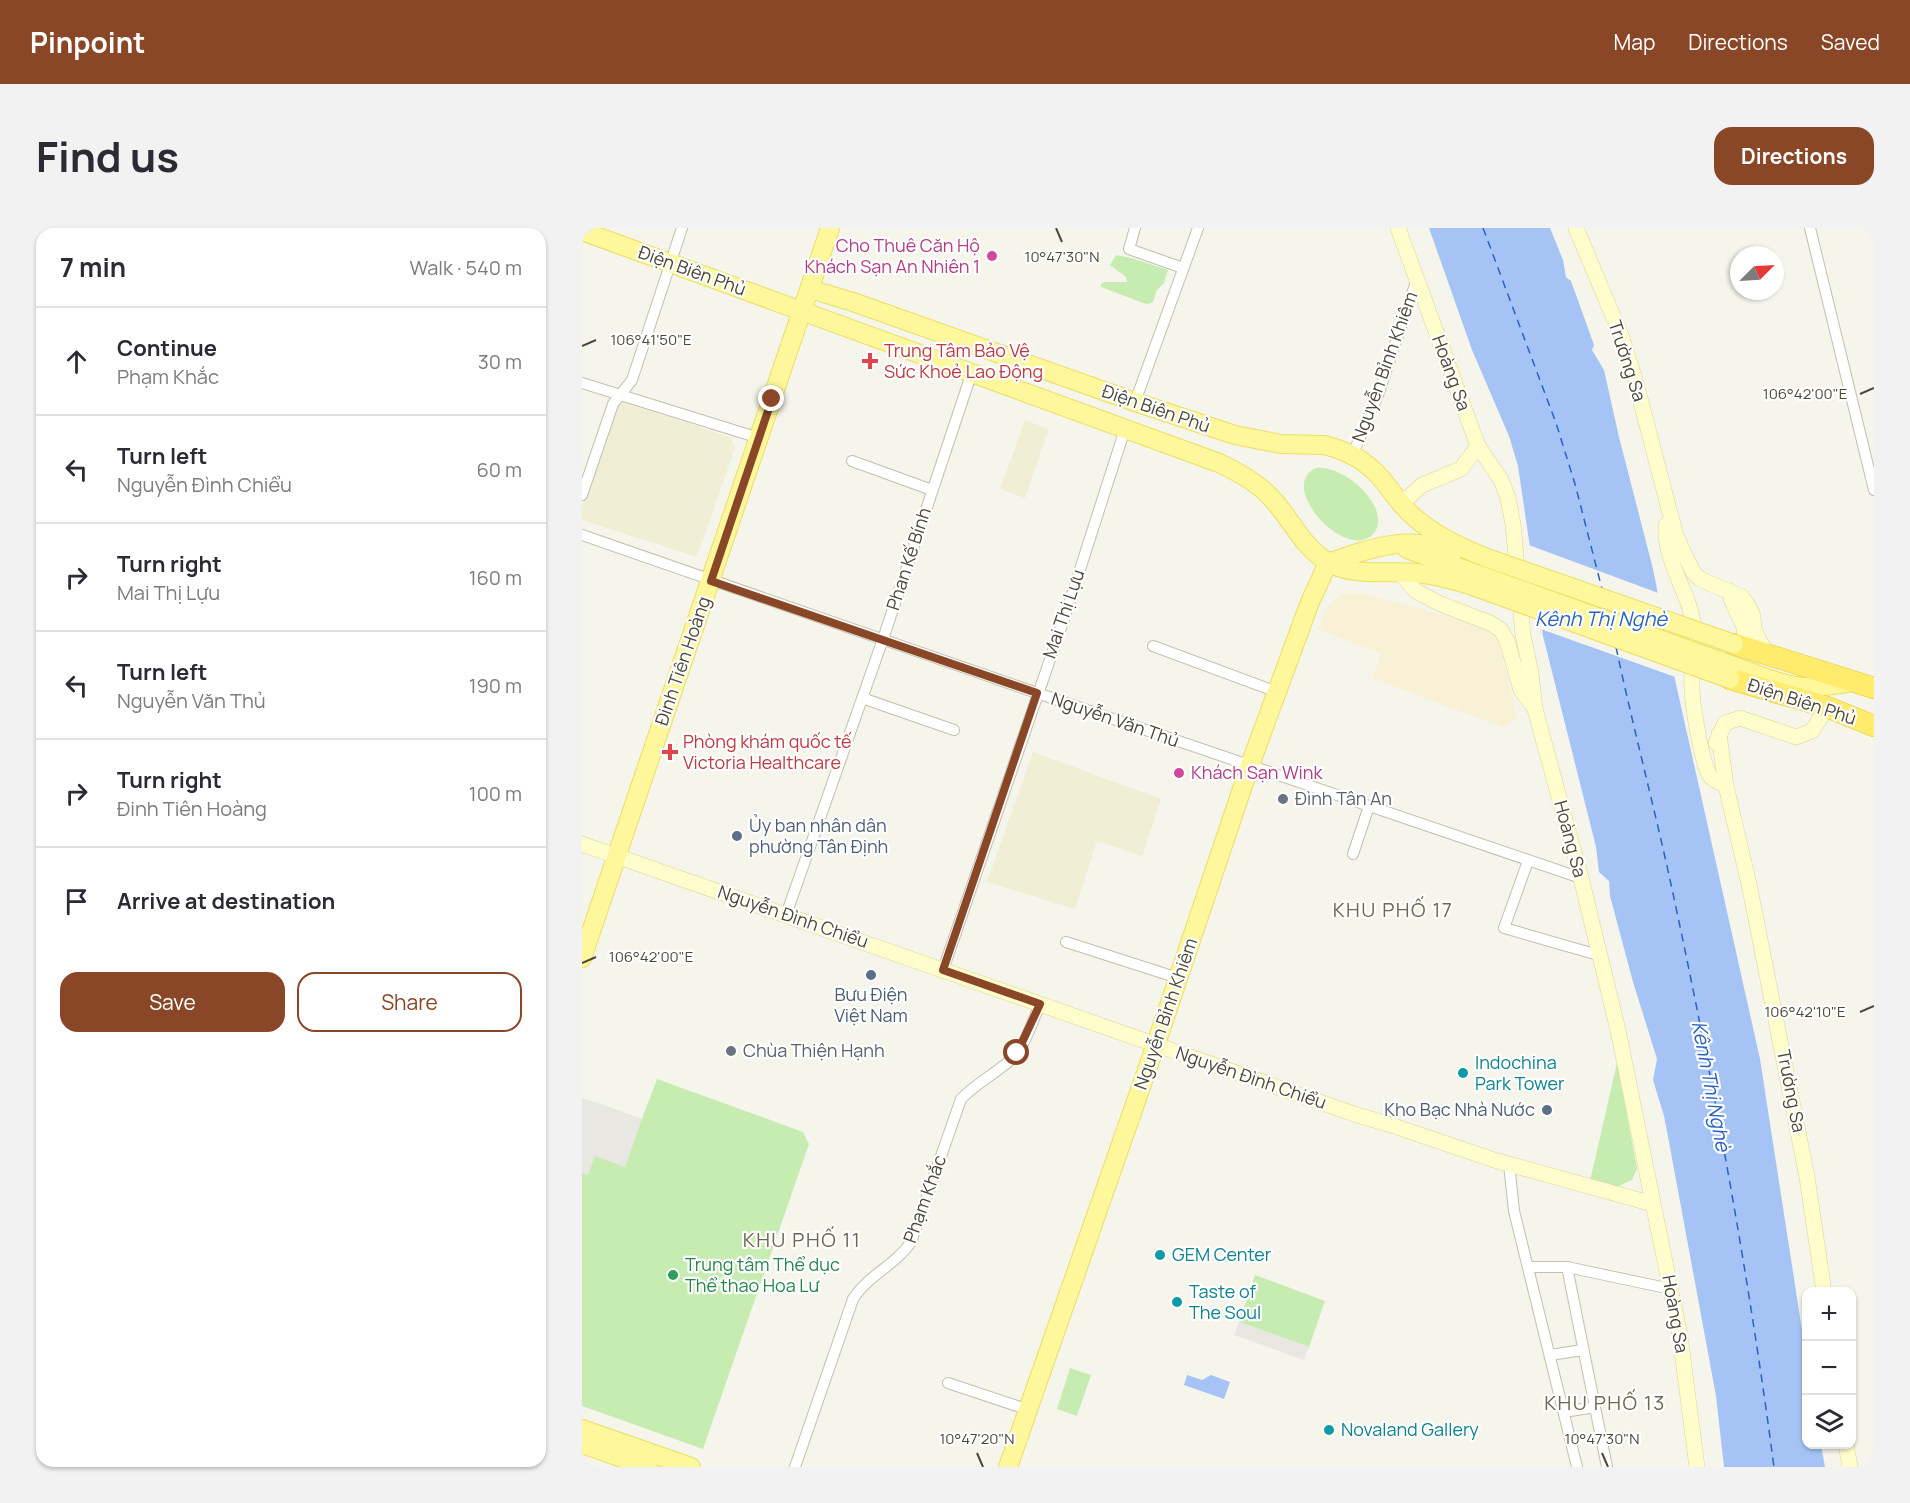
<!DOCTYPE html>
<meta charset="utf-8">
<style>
:root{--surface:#fff;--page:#f2f2f3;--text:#2b2b33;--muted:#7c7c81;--line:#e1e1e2;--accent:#8a4727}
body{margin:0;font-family:Manrope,sans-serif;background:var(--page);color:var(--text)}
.controls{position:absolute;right:18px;bottom:18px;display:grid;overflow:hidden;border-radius:12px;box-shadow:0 2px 4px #0004}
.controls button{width:54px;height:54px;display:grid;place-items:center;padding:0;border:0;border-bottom:2px solid var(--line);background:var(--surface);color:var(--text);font:30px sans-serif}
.compass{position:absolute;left:1148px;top:18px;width:54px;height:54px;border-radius:50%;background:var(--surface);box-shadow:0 2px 4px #0004;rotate:66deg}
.stop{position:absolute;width:18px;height:18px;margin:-14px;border:4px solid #8a4727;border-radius:50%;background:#fff}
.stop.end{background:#8a4727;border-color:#fff;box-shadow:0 2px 6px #0008}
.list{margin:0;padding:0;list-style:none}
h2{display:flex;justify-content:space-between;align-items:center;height:78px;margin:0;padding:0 24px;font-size:26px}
h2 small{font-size:20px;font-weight:400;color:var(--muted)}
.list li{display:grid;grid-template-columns:39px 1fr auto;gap:18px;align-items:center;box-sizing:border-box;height:108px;padding:0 24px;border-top:2px solid var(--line)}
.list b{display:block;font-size:22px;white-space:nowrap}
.list p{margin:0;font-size:20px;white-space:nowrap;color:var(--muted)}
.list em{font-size:20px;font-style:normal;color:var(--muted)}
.actions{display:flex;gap:12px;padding:18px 24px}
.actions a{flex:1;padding:14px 0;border:2px solid var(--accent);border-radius:18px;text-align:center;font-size:21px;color:var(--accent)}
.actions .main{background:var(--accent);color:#fff}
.icon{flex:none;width:33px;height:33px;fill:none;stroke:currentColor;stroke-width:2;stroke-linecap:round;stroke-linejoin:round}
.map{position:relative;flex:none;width:1292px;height:1239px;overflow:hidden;border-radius:18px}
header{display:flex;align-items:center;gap:36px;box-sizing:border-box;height:84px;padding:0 30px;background:var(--accent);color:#fff}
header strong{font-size:28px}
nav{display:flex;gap:33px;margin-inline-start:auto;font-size:21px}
.intro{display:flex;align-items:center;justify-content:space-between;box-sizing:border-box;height:144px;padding:0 36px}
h1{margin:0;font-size:42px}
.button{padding:15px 27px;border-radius:18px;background:var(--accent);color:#fff;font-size:21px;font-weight:700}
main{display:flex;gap:36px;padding:0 36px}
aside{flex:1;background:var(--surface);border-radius:18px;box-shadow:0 2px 4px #0004}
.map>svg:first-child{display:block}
.commercial{fill:#f8f1d6}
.education{fill:#f0eed4}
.green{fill:#c6ecb2}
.parking{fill:#e8e7e2}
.water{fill:#a5c4f5}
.pier{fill:#f6f5eb}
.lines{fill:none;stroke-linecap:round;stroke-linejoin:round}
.ferry{stroke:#2962c0;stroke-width:1.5;stroke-dasharray:8 6;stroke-linecap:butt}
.street-casing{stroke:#c3c0ad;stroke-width:12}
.secondary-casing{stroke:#d9d599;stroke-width:16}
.primary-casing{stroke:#ecde64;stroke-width:20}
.highway-casing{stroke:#e7c934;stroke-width:22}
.street{stroke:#fff;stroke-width:10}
.secondary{stroke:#fffdcc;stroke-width:15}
.primary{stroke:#fff79b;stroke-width:18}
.highway{stroke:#ffec6d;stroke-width:21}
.primary-bridge-casing{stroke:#ecde64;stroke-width:20;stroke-linecap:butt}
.primary-bridge{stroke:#fff79b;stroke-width:18}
.route{stroke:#8a4727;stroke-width:8}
.ticks{fill:none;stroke:#4b4838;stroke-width:2}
.hotel-dot{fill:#d1479c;stroke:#fff;stroke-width:2}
.health-dot{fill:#e0444e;stroke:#fff;stroke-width:2}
.worship-dot{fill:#6b7280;stroke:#fff;stroke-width:2}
.service-dot{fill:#5c6f8a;stroke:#fff;stroke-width:2}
.culture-dot{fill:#0f9aa8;stroke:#fff;stroke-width:2}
.leisure-dot{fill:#2e9e5b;stroke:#fff;stroke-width:2}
.labels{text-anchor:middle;stroke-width:4.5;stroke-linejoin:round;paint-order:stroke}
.hotel-label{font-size:18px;fill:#b23c85;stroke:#fff;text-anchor:end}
.street-label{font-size:18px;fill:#4b4838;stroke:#fff}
.health-label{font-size:18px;fill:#be3a42;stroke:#fff;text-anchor:start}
.worship-label{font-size:18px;fill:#5b616d;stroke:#fff;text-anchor:start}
.service-label{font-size:18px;fill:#4e5e75;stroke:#fff;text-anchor:start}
.culture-label{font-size:18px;fill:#0d838f;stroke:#fff;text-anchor:start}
.leisure-label{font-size:18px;fill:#27864d;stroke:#fff;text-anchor:start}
.water-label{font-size:20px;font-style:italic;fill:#2962c0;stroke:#fff}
.neighbourhood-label{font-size:20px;letter-spacing:1.5px;fill:#6f684e;stroke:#fff}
.ticks-label{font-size:15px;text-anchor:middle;fill:#4b4838;stroke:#fff;stroke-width:4.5;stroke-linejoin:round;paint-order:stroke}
</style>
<header>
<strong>Pinpoint</strong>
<nav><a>Map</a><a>Directions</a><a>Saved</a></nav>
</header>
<div class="intro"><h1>Find us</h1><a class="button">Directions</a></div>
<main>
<aside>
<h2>7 min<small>Walk · 540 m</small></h2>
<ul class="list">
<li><svg class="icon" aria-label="ahead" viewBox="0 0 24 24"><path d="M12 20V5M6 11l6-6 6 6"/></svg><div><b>Continue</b><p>Phạm Khắc</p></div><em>30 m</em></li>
<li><svg class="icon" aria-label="left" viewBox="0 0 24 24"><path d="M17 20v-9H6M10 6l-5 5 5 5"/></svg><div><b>Turn left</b><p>Nguyễn Đình Chiểu</p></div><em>60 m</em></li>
<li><svg class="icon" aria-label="right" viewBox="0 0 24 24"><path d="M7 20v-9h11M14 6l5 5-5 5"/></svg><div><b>Turn right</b><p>Mai Thị Lựu</p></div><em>160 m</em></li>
<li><svg class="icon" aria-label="left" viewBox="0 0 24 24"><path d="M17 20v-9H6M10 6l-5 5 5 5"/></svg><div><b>Turn left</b><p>Nguyễn Văn Thủ</p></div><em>190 m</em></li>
<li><svg class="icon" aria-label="right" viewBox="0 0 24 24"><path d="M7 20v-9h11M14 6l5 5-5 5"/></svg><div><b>Turn right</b><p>Đinh Tiên Hoàng</p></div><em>100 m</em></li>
<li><svg class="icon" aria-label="arrive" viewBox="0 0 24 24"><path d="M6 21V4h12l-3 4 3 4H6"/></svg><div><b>Arrive at destination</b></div></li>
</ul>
<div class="actions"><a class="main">Save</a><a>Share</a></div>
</aside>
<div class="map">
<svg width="1292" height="1239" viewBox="0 0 1292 1239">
<rect width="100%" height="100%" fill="#f6f5eb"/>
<path class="commercial" d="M760 366H785L914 402 935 489 922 500 790 450 799 426 736 401 745 379Z"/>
<g class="education">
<path d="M44 173 149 210 153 220 115 329 0 292V278L35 178Z"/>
<path d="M443 192 467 201 443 270 418 261Z"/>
<path d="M451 524 579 571 560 628 515 613 493 681 405 654Z"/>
</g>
<g class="green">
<path d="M534 27 549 30 586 42 582 55 575 62 571 74 566 76 561 75 519 59V56L523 54H545L544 49 528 37Z"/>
<path d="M734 240C765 236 815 286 789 308 760 331 695 257 734 240Z"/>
<path d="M1035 835 1055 941 1050 952 1030 961 1008 953Z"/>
<path d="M75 851 221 904 227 916 121 1221 0 1178V870L60 891Z"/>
<path d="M673 1047 743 1073 727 1119 657 1094Z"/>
<path d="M488 1140 509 1147 495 1188 475 1181Z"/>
</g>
<g class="parking">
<path d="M0 870 60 891 43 939 13 928 6 947 0 945Z"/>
<path d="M657 1094 727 1119 722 1132 652 1107Z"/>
</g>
<g class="water">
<path d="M847 0H968L981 32 984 49 989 53 1012 117 1010 122 1022 142 1037 209 1071 341 1094 456 1178 831 1224 1128V1216L1239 1217 1243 1239H1142L1134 1168 1087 914 1082 888 1071 852 1075 831 1051 754 1028 668 1027 653 1017 644 1014 619 961 408 936 238 927 208 890 122Z"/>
<path d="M605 1147 620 1152 629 1147 648 1154 642 1171 602 1157Z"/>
</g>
<path class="pier" d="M944 316 1079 366 1096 450 956 400Z"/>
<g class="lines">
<g class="ferry">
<path d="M901 0 974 195 993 256 1020 361"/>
<path d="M1034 419C1052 504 1075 589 1093 675 1133 862 1167 1050 1192 1239"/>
</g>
<g class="street-casing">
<g id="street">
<path d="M553 0 547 21 601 40"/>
<path d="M1228 0 1292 262"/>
<path d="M0 155 177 210"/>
<path d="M553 174 616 0"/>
<path d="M770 228 796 167 835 51"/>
<path d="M270 233 350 262"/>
<path d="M0 267 31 176 50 152 100 0"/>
<path d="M0 307 455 465 999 650"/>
<path d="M571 418 695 464"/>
<path d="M280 470 372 502"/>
<path d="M771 626 787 578"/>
<path d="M946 633 922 700 1016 727"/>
<path d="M204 687 301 411 390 144"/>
<path d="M484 714 596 750"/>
<path d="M361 742 485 382 543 201"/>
<path d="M927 936 932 983 995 1239"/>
<path d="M946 1039H985L1089 1061"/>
<path d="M985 1039 1025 1239"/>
<path d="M968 1127 1001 1122"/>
<path d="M366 1155 447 1182"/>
<path d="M982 1184 1013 1179"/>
<path d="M213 1239 271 1071C286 1047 314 1037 329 1014L379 871C395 854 417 844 434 827 444 815 452 790 458 776"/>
</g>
</g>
<g class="secondary-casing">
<g id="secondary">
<path d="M816 0 896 218 919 252 926 270 931 296 941 407 949 445 953 481 999 650 1036 802 1098 1108 1115 1239"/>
<path d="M994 0 1039 107 1054 155 1094 308 1111 344 1118 351 1160 369 1167 379 1171 388 1172 402 1185 427"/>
<path d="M819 276 840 257 879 241 896 218"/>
<path d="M1084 297C1082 322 1096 349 1105 372 1109 383 1112 396 1114 408 1117 422 1112 434 1110 448 1108 466 1119 534 1128 548 1131 552 1139 555 1144 558"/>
<path d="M817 344 834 363 856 375 908 395 919 402 925 413 939 462 953 481"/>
<path d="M1147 363C1151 385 1167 394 1162 416"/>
<path d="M1137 506 1144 558 1167 656 1225 949 1242 1064"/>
<path d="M1134 515 1143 495 1158 490 1214 509 1230 503 1245 479"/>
<path d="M0 616 772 886 809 897 912 932 1071 976"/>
<path d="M1264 1216 1268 1239"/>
</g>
</g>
<g class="primary-casing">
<g id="primary">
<path d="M0 3 637 235C658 245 678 256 693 274 711 295 721 318 744 333 771 350 805 342 835 345 853 347 871 352 888 357"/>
<path d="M228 61 271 74 553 174 653 207 699 216 742 217C763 222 784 233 798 249 810 263 818 277 832 289 854 308 878 319 905 330"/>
<path d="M825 321 892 345"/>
<path d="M746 335C792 319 824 307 872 323"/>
<path d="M1149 437C1173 445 1199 458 1226 459 1241 459 1257 456 1272 454"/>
<path d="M0 730 248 0"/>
<path d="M0 1201 109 1239"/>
<path d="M0 1216 66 1239"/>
<path d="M426 1239 574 816 668 537 728 374 746 335"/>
</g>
</g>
<g class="highway-casing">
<g id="highway">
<path d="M1152 416 1292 460"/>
<path d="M1148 451 1245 479 1292 498"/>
</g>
</g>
<use href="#street" class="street"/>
<use href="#secondary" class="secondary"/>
<use href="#primary" class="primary"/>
<use href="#highway" class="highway"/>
<g class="primary-bridge-casing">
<g id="primary-bridge">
<path d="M905 330 1152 416"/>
<path d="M892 345 1149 437"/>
<path d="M888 357 1148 451"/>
</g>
</g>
<use href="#primary-bridge" class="primary-bridge"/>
</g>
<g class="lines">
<path class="route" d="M190 171 129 353 455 465 361 742 458 776 435 825"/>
</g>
<path class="ticks" d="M474 0 480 14M0 118 14 112M1278 166 1292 160M0 735 14 729M1278 784 1292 778M395 1225 401 1239M1020 1225 1026 1239"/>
<g class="hotel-dot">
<circle cx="410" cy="28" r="6"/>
<circle cx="597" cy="545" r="6"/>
</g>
<g class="health-dot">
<path d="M285 124h6v6h6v6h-6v6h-6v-6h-6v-6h6z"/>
<path d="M85 515h6v6h6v6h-6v6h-6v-6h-6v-6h6z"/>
</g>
<g class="worship-dot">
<circle cx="701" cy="571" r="6"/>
<circle cx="149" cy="823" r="6"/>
</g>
<g class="service-dot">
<circle cx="155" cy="608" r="6"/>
<circle cx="289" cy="747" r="6"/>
<circle cx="965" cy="882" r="6"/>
</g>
<g class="culture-dot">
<circle cx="881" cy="845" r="6"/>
<circle cx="578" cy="1027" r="6"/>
<circle cx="595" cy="1074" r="6"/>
<circle cx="747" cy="1202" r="6"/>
</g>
<circle class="leisure-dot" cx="91" cy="1047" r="6"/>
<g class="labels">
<g class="hotel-label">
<text x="398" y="24">Cho Thuê Căn Hộ<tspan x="398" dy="21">Khách Sạn An Nhiên 1</tspan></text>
<text x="609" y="551" text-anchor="start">Khách Sạn Wink</text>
</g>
<g class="street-label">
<text transform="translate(110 43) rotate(20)" y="6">Điện Biên Phủ</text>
<text transform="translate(1045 133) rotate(72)" y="6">Trường Sa</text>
<text transform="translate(803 139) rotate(-70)" y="6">Nguyễn Bỉnh Khiêm</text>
<text transform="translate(869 145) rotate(70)" y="6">Hoàng Sa</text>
<text transform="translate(574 181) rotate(19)" y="6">Ðiện Biên Phủ</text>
<text transform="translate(327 331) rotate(-72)" y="6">Phan Kế Bính</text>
<text transform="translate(482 386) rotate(-71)" y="6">Mai Thị Lựu</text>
<text transform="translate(101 433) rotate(-71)" y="6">Đinh Tiên Hoàng</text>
<text transform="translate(1220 474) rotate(18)" y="6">Điện Biên Phủ</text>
<text transform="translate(533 492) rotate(19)" y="6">Nguyễn Văn Thủ</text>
<text transform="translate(988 611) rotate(75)" y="6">Hoàng Sa</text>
<text transform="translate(211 689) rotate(19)" y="6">Nguyễn Đình Chiểu</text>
<text transform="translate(584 786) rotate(-71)" y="6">Nguyễn Bỉnh Khiêm</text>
<text transform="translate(669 850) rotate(19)" y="6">Nguyễn Đình Chiểu</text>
<text transform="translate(1209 863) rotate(79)" y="6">Trường Sa</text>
<text transform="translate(343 971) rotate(-70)" y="6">Phạm Khắc</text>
<text transform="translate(1093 1086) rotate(80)" y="6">Hoàng Sa</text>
</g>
<g class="health-label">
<text x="302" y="129">Trung Tâm Bảo Vệ<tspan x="302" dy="21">Sức Khoẻ Lao Động</tspan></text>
<text x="101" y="520">Phòng khám quốc tế<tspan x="101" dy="21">Victoria Healthcare</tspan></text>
</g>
<g class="worship-label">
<text x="713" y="577">Đình Tân An</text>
<text x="161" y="829">Chùa Thiện Hạnh</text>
</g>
<g class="service-label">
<text x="167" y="604">Ủy ban nhân dân<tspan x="167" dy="21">phường Tân Định</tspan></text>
<text x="289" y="773" text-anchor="middle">Bưu Điện<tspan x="289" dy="21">Việt Nam</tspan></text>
<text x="953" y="888" text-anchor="end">Kho Bạc Nhà Nước</text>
</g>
<g class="culture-label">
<text x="893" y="841">Indochina<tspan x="893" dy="21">Park Tower</tspan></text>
<text x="590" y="1033">GEM Center</text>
<text x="607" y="1070">Taste of<tspan x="607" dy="21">The Soul</tspan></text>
<text x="759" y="1208">Novaland Gallery</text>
</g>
<g class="leisure-label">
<text x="103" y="1043">Trung tâm Thể dục<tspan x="103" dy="21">Thể thao Hoa Lư</tspan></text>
</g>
<g class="water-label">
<text x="1019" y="398">Kênh Thị Nghè</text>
<text transform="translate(1129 858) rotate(79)" y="7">Kênh Thị Nghè</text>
</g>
<g class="neighbourhood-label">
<text x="811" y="689">KHU PHỐ 17</text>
<text x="220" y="1019">KHU PHỐ 11</text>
<text x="1023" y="1182">KHU PHỐ 13</text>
</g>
</g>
<g class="ticks-label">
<text x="480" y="34">10°47'30"N</text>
<text x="69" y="117">106°41'50"E</text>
<text x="1223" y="171">106°42'00"E</text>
<text x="69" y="734">106°42'00"E</text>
<text x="1223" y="789">106°42'10"E</text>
<text x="395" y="1216">10°47'20"N</text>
<text x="1020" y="1216">10°47'30"N</text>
</g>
</svg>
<div class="controls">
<button>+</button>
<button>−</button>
<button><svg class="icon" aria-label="layers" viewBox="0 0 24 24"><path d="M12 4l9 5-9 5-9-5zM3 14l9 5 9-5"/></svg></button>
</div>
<svg class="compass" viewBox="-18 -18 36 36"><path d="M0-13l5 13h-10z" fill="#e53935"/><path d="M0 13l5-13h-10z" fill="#7c7c81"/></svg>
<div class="stop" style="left:435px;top:825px"></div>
<div class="stop end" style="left:190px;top:171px"></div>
</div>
</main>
